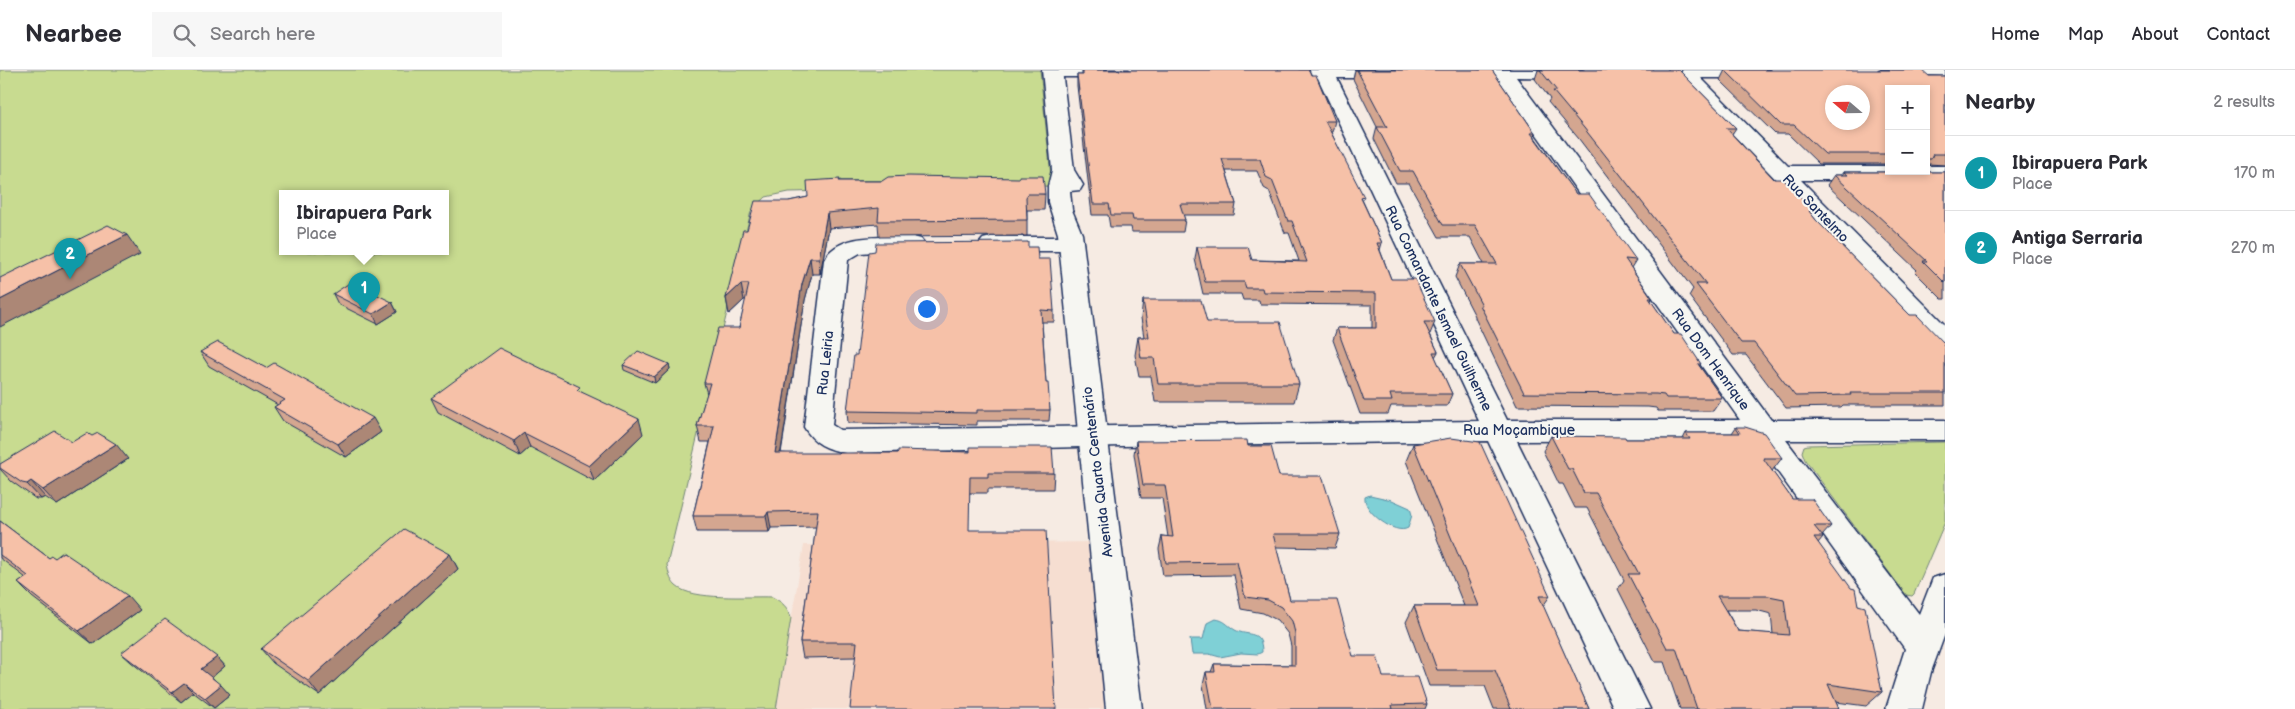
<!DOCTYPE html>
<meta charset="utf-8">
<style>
:root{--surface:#fff;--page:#f7f7f7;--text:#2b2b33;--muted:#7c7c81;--line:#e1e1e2;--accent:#2563eb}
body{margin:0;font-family:"Balsamiq Sans",sans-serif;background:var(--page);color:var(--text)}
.controls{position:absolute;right:15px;top:15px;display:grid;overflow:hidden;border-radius:0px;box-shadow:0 2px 8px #0003}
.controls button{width:45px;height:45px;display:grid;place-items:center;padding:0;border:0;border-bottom:1px solid var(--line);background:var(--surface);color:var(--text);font:25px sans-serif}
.compass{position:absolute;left:1825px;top:15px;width:45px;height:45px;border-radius:50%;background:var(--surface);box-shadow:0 2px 8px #0003;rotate:290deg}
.you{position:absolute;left:926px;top:238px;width:18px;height:18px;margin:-12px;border:4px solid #fff;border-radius:50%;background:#1a73e8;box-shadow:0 0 0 8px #1a73e833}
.badge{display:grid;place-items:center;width:32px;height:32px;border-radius:50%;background:var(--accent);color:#fff;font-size:16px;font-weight:700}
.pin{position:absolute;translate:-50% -41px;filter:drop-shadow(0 1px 2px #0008)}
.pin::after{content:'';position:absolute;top:26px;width:18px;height:15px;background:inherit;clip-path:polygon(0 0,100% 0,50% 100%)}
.popup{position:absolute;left:279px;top:120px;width:170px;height:65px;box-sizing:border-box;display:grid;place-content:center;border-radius:0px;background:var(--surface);filter:drop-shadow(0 1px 4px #0005);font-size:16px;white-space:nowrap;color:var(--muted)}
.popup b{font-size:19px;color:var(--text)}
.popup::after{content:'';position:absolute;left:50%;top:100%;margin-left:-10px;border:10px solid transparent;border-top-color:var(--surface)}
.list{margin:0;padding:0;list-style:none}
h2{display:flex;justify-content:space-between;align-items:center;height:65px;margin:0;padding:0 20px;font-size:21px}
h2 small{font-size:16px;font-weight:400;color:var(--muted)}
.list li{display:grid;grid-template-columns:32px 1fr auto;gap:15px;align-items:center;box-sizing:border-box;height:75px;padding:0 20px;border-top:1px solid var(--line)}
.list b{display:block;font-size:19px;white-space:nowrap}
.list p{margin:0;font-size:16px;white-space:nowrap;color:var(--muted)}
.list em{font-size:16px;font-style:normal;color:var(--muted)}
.icon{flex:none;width:28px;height:28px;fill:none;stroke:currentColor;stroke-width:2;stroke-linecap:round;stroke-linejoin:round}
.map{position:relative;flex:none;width:1945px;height:639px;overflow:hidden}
header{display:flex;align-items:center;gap:30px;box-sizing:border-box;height:70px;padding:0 25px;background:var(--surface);border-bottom:1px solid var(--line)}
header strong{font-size:24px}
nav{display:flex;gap:28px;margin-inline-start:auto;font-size:18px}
.search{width:350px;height:45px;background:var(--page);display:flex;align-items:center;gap:12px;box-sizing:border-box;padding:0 18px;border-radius:0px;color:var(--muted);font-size:19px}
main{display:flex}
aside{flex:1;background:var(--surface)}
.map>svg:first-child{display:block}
.built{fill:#f6ded1}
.green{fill:#c8db90;stroke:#728577;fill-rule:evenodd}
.water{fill:#7fd0d6;stroke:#5790a6}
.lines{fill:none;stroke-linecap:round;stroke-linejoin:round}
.minor-casing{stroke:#1b2f5e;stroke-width:3}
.tertiary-casing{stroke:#1b2f5e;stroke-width:3}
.minor{fill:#f6f6f2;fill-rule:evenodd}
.tertiary{fill:#f6f6f2;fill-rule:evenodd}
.wall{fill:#d4a690;stroke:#1b2f5e;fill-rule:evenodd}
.shaded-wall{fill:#ac8776;stroke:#1b2f5e}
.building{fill:#f6c1a8;stroke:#1b2f5e;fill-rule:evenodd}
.labels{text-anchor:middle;stroke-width:4;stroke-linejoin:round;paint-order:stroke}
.street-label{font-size:14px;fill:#1b2f5e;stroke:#f6f6f2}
</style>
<header>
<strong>Nearbee</strong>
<div class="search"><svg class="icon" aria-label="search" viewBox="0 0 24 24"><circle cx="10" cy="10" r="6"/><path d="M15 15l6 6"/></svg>Search here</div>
<nav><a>Home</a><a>Map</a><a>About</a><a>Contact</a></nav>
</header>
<main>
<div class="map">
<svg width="1945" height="639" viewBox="0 0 1945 639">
<rect width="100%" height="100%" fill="#f6ebe3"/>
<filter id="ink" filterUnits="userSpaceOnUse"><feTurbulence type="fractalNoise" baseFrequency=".02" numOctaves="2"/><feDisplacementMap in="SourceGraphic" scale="10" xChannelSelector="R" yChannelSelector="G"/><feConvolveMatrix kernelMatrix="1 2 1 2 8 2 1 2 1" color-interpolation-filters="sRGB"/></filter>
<g filter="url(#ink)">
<path class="built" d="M1096 472 1112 639H776L804 475Z"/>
<g class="green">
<path d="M0 0H1040L1052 116 789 122 766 127 751 141 667 495C669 503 669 509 676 516 693 531 749 526 772 527 782 532 788 537 791 548L776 639H0ZM283 124H445V182H283Z"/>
<path d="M1945 372V452L1914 524 1912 526 1906 525 1805 390 1802 382 1804 376 1808 375Z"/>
</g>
<g class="water">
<path d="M1370 425 1392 430 1410 438 1412 445 1408 458C1395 466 1363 441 1365 427Z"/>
<path d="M1215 549C1225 550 1227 555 1235 560 1248 567 1262 559 1262 582L1258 584 1241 583 1220 587 1209 584H1192L1190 569H1203L1207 553Z"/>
</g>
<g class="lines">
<g class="minor-casing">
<g id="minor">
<path d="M1043 0H1129L1130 1 1127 5 1120 7H1052L1045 5Z"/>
<path d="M1300 0H1401L1403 2 1400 6 1393 8H1337L1507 350H1740L1496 7 1481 5 1479 0H1583L1585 2 1582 6 1575 8 1516 7 1771 350H1945V370H1786L1919 544 1933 508 1945 504V564L1931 602 1922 639H1886L1905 579 1755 370 1517 371 1650 639H1614L1488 371 1121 376 846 383C827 379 814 374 804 357L824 190C839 161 885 168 913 167L921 169 925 174 921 179 860 183 848 190 832 355 840 360 1479 351 1318 8 1301 6 1298 2Z"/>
<path d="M1683 0H1770L1772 2 1769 6 1762 8H1701L1788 96H1889V101H1926V96H1945V110H1801L1945 255V280L1936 277 1680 9 1677 5Z"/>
<path d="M1879 0H1945V8H1887L1880 6 1877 2Z"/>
<path d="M991 167H1071L1079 169 1083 174 1079 179 1071 181H991L983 179 979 174 983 169Z"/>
</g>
</g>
<g class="tertiary-casing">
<path id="tertiary" d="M1042 0H1062L1074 100 1083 115 1080 120 1070 121 1072 140 1082 164 1142 639H1106L1058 164 1048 132V116L1052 100Z"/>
</g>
<use href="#minor" class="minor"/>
<use href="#tertiary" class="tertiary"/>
</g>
<g class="wall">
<path d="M1082 0H1309L1335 51 1332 62H1331L1382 173 1380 180 1391 209 1435 252 1430 264 1438 282 1435 287 1452 324 1447 336H1391L1388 344H1360L1333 270 1337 258H1372V235L1260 234 1259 230H1243L1241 224H1203L1195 189 1197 177 1252 190 1299 191 1289 163H1285L1269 121 1264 118 1257 101H1226L1236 134 1234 145H1183L1185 150 1183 162H1132L1131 157H1110L1108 145H1092L1077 16V5H1082Z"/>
<path d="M1355 0H1492L1535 63 1534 66 1576 124 1636 190 1631 198 1652 228 1651 231 1674 264 1701 294 1699 296 1722 328 1713 341H1658L1656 338 1648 337 1517 336 1475 248V246L1455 207 1460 194H1484L1470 167H1439L1409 113H1396L1374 69 1377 57 1353 9Z"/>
<path d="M1538 0H1679L1736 58 1732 64 1774 109 1813 141 1811 144 1816 150 1910 245 1945 274V335H1843L1841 337 1786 338 1746 285H1733L1689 226 1693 219 1579 69 1548 32 1550 29 1535 9Z"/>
<path d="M1725 0 1945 6V95L1928 94 1926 96V19H1889V94H1819L1788 64H1775L1720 10Z"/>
<path d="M1844 102H1945V229H1942L1915 202 1917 200 1827 115 1834 105H1842Z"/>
<path d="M840 111H882L1045 124 1044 140H1027V166L879 167 878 154 829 158 820 204H812L805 230 781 383 1054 403 1053 419H988V423H970L855 587 803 588 800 572 816 457 771 458 769 462H697L693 446 710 372H701L697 356 707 324 704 313 739 258 746 230H744L729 244 726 228 747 160 789 131 808 127Z"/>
<path d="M1028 177 1038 189 1054 241V252H1042L1046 313 1050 340 1049 351H977V355L848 353 847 341 857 285Z"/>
<path d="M333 224 392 232 397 242 378 254 338 234Z"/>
<path d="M1143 230 1207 252 1299 314 1294 332H1155L1151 306H1139L1135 285 1138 267H1144L1141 248Z"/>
<path d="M200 282 266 298 381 362 346 387 283 351 274 337 278 335 209 296Z"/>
<path d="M669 294 670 299 655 313 624 300 623 295Z"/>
<path d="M581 322 643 364 594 411 530 377 520 386 438 342 431 328Z"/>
<path d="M1736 357 1782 388 1772 401 1792 429 1831 456 1822 466 1823 467 1818 473 1858 535 1882 622 1866 636 1836 632 1839 639H1680L1664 592H1655L1618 519 1624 510 1587 438H1575L1563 414H1559L1543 381 1551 366 1626 369H1683L1686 363H1732ZM1726 540H1756L1771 544 1773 564 1738 561Z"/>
<path d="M1136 371 1248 376 1340 464 1335 478 1276 477 1290 530 1353 586 1383 607 1427 634 1425 639H1207L1203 615 1206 602H1211L1214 594 1291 595V576L1288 564 1277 550 1263 543 1241 539 1234 505 1163 506 1159 479 1162 466 1168 467 1162 428H1141L1134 384Z"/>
<path d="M72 372 128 389 57 435 45 427 41 429H36L11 411 0 399V394Z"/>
<path d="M1413 374 1550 526 1543 536 1589 639H1494L1485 616H1429L1406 552 1414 536H1464L1406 391Z"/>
<path d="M0 451 49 488H55L140 540 93 574 32 527 18 513 26 508 0 488Z"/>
<path d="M450 484 458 499 319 625 273 593 261 579Z"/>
<path d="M121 583 217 587 225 596 212 607 230 625 214 638 193 622 181 632 131 592Z"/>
</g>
<g class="shaded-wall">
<path d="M827 143 829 158 820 204 819 188Z"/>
<path d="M127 165 140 184 0 257V230Z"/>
<path d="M810 188 812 204 805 230 778 399 775 383 802 214Z"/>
<path d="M741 214 744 230 729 244 726 228Z"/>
<path d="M392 232 397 242 378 254 373 244Z"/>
<path d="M669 294 670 299 655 313 654 307Z"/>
<path d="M373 348 381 362 346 387 338 374Z"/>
<path d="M639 349 643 364 594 411 589 396Z"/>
<path d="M524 363 530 377 520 386 514 371Z"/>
<path d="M116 374 128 389 57 435 43 420Z"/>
<path d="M31 411 45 427 41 429 27 414Z"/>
<path d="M768 442 771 458 769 462 766 446Z"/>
<path d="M450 484 458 499 319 625 308 611Z"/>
<path d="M128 526 140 540 93 574 79 561Z"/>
<path d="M217 587 225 596 210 609 201 599Z"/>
<path d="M184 613 193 622 181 632 172 622Z"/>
<path d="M221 615 230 625 214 638 205 628Z"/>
</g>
<g class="building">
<path d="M1083 0H1309L1311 5H1316L1335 51H1325L1364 127 1361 128 1382 173H1377L1391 209H1415L1435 252H1424L1438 282H1433L1452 324H1390L1392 331H1364L1337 258H1376V223L1263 222 1262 218H1246L1244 212H1205L1197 177H1248L1252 190 1307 192 1292 151H1288L1272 110 1266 107 1260 89H1222L1236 134H1180L1185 150H1133L1132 145H1111L1109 134H1093L1077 5H1083Z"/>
<path d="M1357 0H1492L1535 63H1531L1576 124H1589L1636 190 1625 189 1652 228H1649L1674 264H1681L1701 294H1698L1722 328H1666L1664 325 1656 324 1524 323 1480 235H1482L1460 194H1497L1475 155H1443L1413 101H1400L1377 57H1387Z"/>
<path d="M1540 0H1679L1736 58H1726L1774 109H1783L1813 141H1809L1816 150 1910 245H1917L1945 274V275H1943L1945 278V323H1850L1851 325 1795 326 1754 273H1741L1696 214H1706L1584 58 1553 21H1557Z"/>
<path d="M1725 0H1922L1929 6H1945V84H1933L1931 89H1926V19H1889V84H1825L1794 55H1781ZM1832 22H1862V52H1832Z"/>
<path d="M1844 102H1945V213L1923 191H1927L1834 105H1848Z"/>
<path d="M909 106 1019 108V106H1043L1045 124H1028L1026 127 1027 150 878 151 879 138 827 143 819 188H810L802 214 775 383H898V380L970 382V377H1052L1054 403H988V407H970L969 460H1046L1056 639H850L857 572H800L818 441 768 442 766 446H693L714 356H697L710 313H704L718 258H739L749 214H741L726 228 743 160H747L755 131H789L808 127 807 111 840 109 839 111H882L888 107Z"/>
<path d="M108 155 127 165 0 230V208Z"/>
<path d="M1028 172V177H1037L1038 189H1050L1054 241 1041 240 1046 313H1048L1050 340H977V343L847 341 854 285H857L869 182 875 181 876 173Z"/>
<path d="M351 212 392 232 373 244 333 224Z"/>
<path d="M1143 230H1201L1207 252H1280L1299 314H1158L1154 288H1141L1138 267H1149Z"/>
<path d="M218 272 266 298 274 293 373 348 338 374 274 337 285 330 200 282Z"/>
<path d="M499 278 580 317 577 320 639 349 589 396 524 363 514 371 431 328Z"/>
<path d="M638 281 669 294 654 307 623 295Z"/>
<path d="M1736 357H1745L1764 363 1782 388H1763L1792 429H1812L1831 456H1814L1823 467H1814L1851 518 1855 519 1858 535 1865 537 1882 622 1828 614 1839 639H1697L1676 578H1667L1628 504H1639L1596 423H1584L1572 399H1568L1551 366 1625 367 1626 369H1690L1686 363H1740ZM1717 526H1769L1784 529 1789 565 1738 561Z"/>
<path d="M55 361 72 372 87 363 92 366 98 363 116 374 43 420 31 411 27 414 22 413 0 398V394Z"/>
<path d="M1451 368 1480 372 1550 526H1539L1589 639H1511L1495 600H1437L1414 536H1479L1413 374Z"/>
<path d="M1247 370 1248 376H1271L1279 406H1322L1340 464H1273L1290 530H1337L1353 586H1377L1383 607H1418L1427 634 1392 635 1393 639H1213L1206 602H1215L1214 594 1295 595V563L1292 551 1281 537 1268 530 1245 527 1237 492 1166 493 1162 466 1173 467 1165 415H1143L1136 371Z"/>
<path d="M0 451 49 488 52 486 55 488 63 482 128 526 79 561 18 513 28 506 0 485Z"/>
<path d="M404 459 450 484 308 611 261 579Z"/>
<path d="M165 549 217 587 201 599 221 615 205 628 184 613 172 622 121 583Z"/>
</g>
</g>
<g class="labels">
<g class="street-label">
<text transform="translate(1816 138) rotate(46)" y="5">Rua Santelmo</text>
<text transform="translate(1439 238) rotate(64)" y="5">Rua Comandante Ismael Guilherme</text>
<text transform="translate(1711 289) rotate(54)" y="5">Rua Dom Henrique</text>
<text transform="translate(825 293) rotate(-84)" y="5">Rua Leiria</text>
<text x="1519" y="365">Rua Moçambique</text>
<text transform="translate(1097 402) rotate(-97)" y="5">Avenida Quarto Centenário</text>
</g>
</g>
</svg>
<div class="controls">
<button>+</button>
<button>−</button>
</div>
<svg class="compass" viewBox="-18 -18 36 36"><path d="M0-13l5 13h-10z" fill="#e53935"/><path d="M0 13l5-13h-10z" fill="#7c7c81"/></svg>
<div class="you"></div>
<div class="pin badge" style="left:364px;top:243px;background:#0f9aa8">1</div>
<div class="popup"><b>Ibirapuera Park</b>Place</div>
<div class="pin badge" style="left:70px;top:209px;background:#0f9aa8">2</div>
</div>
<aside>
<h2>Nearby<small>2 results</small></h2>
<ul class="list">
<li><span class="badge" style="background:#0f9aa8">1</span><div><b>Ibirapuera Park</b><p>Place</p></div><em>170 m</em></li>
<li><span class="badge" style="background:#0f9aa8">2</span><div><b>Antiga Serraria</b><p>Place</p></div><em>270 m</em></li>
</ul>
</aside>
</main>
